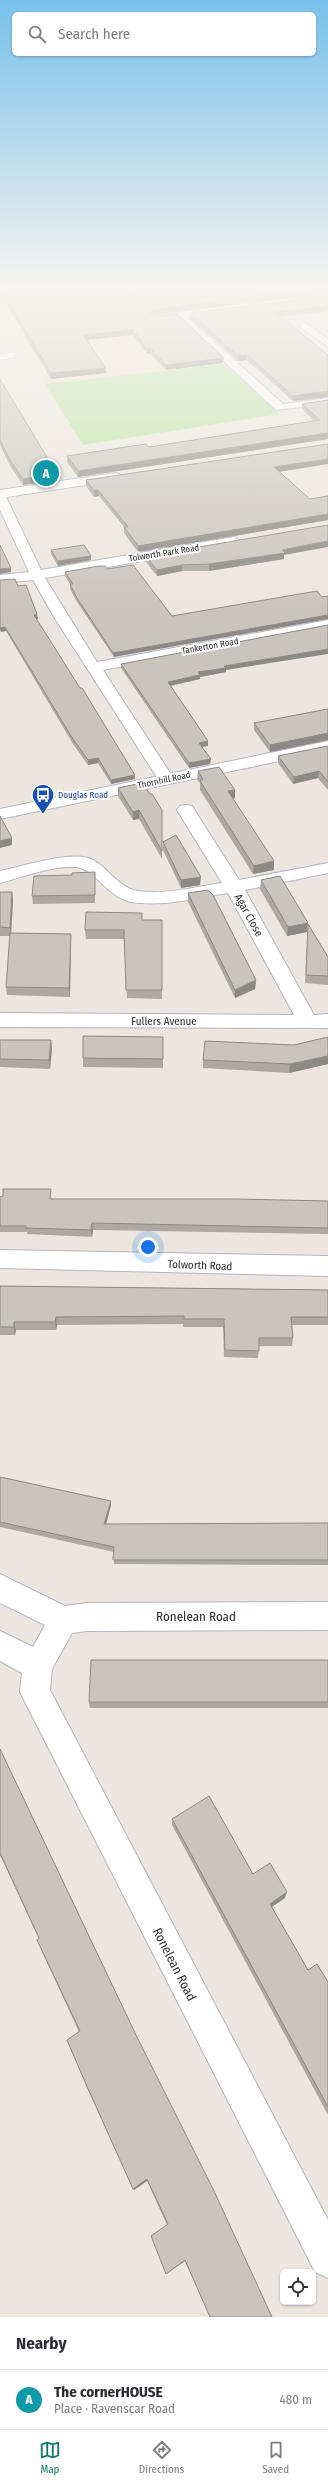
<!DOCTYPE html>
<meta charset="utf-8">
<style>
:root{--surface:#fff;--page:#f2f2f3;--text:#2b2b33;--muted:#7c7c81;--line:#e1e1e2;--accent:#0f766e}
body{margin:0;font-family:"Fira Sans Condensed",sans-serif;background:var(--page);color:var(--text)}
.controls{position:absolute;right:12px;bottom:12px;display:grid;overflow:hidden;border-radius:6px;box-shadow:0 1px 3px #0004}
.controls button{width:36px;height:36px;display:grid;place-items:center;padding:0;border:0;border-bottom:1px solid var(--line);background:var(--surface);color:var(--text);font:20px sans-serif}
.you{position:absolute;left:148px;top:1247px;width:14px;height:14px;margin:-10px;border:3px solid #fff;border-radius:50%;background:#1a73e8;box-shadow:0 0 0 6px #1a73e833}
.badge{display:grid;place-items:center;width:26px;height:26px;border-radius:50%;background:var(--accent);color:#fff;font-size:13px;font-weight:700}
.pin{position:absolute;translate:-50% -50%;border:2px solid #fff;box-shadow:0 1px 4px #0006}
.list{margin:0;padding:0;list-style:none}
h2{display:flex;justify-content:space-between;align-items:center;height:52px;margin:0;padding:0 16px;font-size:17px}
h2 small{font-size:13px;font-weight:400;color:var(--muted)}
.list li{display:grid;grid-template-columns:26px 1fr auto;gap:12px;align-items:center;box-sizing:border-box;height:60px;padding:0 16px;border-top:1px solid var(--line)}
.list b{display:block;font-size:15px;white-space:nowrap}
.list p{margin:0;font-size:13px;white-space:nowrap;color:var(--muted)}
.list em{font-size:13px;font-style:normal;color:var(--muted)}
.icon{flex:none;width:22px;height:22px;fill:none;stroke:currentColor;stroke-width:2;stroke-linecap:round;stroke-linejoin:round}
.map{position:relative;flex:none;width:328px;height:2317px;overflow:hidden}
.search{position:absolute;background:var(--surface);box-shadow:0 1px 3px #0004;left:12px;right:12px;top:12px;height:44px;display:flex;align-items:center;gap:10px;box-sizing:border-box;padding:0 14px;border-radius:6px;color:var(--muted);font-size:15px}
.sheet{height:112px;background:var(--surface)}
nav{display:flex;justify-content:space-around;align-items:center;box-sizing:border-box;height:56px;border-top:1px solid var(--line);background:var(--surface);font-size:11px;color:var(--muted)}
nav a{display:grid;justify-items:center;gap:2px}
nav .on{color:var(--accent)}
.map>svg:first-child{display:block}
.education{fill:#efe2ce}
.green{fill:#b7e49b}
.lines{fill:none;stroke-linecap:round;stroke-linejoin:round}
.lane-casing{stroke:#b2b5bf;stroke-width:6}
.street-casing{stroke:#b2b5bf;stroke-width:2}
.secondary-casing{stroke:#b2b5bf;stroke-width:2}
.lane{stroke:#fff;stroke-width:5.5}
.street{fill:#fff;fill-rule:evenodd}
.secondary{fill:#fff;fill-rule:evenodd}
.wall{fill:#ada9a2}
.shaded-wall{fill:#8d8984}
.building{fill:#c9c4bc;stroke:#8d8984}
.labels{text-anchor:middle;stroke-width:4;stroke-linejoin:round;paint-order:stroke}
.far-street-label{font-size:9px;fill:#2c2c2c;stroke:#fff}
.far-transit-label{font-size:9px;fill:#164399;stroke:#fff;text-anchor:start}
.street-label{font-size:11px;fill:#2c2c2c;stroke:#fff}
.near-street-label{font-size:13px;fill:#2c2c2c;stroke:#fff}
</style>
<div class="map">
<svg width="328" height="2317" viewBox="0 0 328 2317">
<rect width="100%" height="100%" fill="#ede6de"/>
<path class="education" d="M138 303 177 353 208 349 224 364 45 384 7 318Z"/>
<path class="green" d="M224 364 279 414 83 445 45 384Z"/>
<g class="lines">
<g class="lane-casing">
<path id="lane" d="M0 357 13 355"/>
</g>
<g class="street-casing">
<g id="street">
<path d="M110 290H120L128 301 126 303H120Z"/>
<path d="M220 307 225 310 223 312 187 317 283 404 328 398V404L276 410 174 315 179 312Z"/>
<path d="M304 322 328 339V347L300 327 299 325Z"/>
<path d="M115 473 119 474 121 477 119 480 6 497 41 570 234 537 241 541 234 545 45 578 97 662 328 620V628L103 670 174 779 172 783H160L158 779 54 617 33 580 0 583V575L29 572 0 510V490Z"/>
<path d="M186 805 192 806 239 880 328 863V873L245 890 314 1015 328 1014V1028L0 1027V1013L294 1015 228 893C197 898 163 907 131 902 109 897 96 873 81 868 62 862 19 878 0 883V871C21 867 75 849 93 860 108 868 119 888 138 891 165 895 195 887 222 883L177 810 180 806Z"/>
<path d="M0 1250 328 1256V1276L0 1268Z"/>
<path d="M0 1574 65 1606 87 1603 328 1602V1630L87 1631 72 1633 52 1669 50 1690 328 2220V2278L315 2272 25 1702 20 1692 22 1673 0 1661V1631L33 1647 45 1625 0 1603Z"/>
</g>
</g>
<g class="secondary-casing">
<path id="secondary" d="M328 741V751L0 819V809Z"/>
</g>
<use href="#lane" class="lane"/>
<use href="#street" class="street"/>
<use href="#secondary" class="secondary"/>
</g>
<g class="wall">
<path d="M0 290 126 299 127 298 122 290H243L244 291 328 290V311L281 317 328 355V397L293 401 247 360 238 361 190 318 191 313 328 296V293L153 315 224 358 223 363 166 370 150 354H147L133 335 87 340 106 373 51 379 6 304Z"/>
<path d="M0 379 57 480 23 485 10 466 0 445Z"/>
<path d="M328 400V439L78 477 67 462V456L149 447 314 421 302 409V404Z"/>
<path d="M279 472 310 499 328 496V520L138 552 124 533V527L99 496 94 497 86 486V480Z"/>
<path d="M51 550 91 556V560L58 566 51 554Z"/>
<path d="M284 555V559L209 571H182L157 576 146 562V556Z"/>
<path d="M133 565 114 657 77 602 70 589V584L65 576V572L107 569Z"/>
<path d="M0 580 18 586 38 619H36L135 779 111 784 98 763 88 765 73 744 6 631 1 632 0 629Z"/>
<path d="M121 664 226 670V672L200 677V679L171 686 208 741V746L202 747 211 759 210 764 189 768 121 668Z"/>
<path d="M328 709V740L270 752 254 730V723Z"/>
<path d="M328 746V790L318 778 293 784 278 763V756Z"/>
<path d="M198 771 235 798 232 799 274 861V870L253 874 200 790V783L197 780Z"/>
<path d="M118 788 162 810V859L139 819 133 820 118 796Z"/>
<path d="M163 842 200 885 181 888 163 850Z"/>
<path d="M95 872V903L33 904 32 896Z"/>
<path d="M261 880 307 932 287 936 260 889Z"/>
<path d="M0 892H12L13 900 11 933 71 934V942L70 997 7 995 6 987 10 936H0Z"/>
<path d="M188 893 256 980 255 989 235 998 188 902Z"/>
<path d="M142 920H162V999L127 998 124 939H86L85 930Z"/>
<path d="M308 924 328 957V985L305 983Z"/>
<path d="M163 1037V1068L83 1067V1058Z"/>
<path d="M328 1037V1064L289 1073 203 1068V1060L294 1045Z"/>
<path d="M0 1040H51L52 1048 50 1069 0 1067Z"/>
<path d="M51 1196V1199L328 1201V1234L93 1230 92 1237 27 1234V1232H0V1197Z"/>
<path d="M0 1286 328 1290V1325H292L293 1338 292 1346H259L258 1358 224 1357 223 1327H183V1324L57 1325 56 1330H16L15 1335H0Z"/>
<path d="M0 1477 111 1501V1505L106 1524 328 1523V1565L114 1564V1552L0 1527Z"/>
<path d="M328 1660V1708H90L89 1702Z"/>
<path d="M0 1749 136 2035 272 2317H210L185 2261 166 2274 151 2236 167 2225 147 2181 134 2190 87 2088 67 2040 79 2032 39 1945 37 1940 39 1939 0 1855Z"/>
<path d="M172 1819 253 1874 285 1898 272 1907 308 1970 328 1982V2115L172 1825Z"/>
</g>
<g class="shaded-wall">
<path d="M311 290H328V293L151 315V310Z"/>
<path d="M6 298V304H0V299Z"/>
<path d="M328 306V311L275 317V312Z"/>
<path d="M133 330V335L83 340V335Z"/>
<path d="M150 348V354H147V349Z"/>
<path d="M247 355V360L238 361V356Z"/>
<path d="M224 358 223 363 166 370V365Z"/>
<path d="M106 368V373L51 379V373Z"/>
<path d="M328 391V397L293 401V396Z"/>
<path d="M328 433V439L78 477V471Z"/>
<path d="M328 459V464L273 473 274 467Z"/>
<path d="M57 474V480L23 485V479Z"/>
<path d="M98 490 99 496 94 497V491Z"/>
<path d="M328 514V520L138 552V546Z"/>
<path d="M328 541V547L284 555V559L209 571V564L282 550Z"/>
<path d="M91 556V560L58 566V561Z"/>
<path d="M182 565V571L157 576V570Z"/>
<path d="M11 568V572L0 574V569Z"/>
<path d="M37 614 38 619H34V615Z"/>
<path d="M328 615V619L114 657 113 653Z"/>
<path d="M5 627 6 631 1 632 0 628Z"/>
<path d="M328 649V654L226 670V672L200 677V679L168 686V682L198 672 224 666Z"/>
<path d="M328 733V740L270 752V745Z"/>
<path d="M208 741V746L199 747V743Z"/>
<path d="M98 758V763L88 765V760Z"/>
<path d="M211 759 210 764 189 768V763Z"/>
<path d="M319 771 318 778 293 784 294 777Z"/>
<path d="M135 775V779L111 784V780Z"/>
<path d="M235 790V798L227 800 228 791Z"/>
<path d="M139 810V819L133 820V812Z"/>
<path d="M12 838V845L0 848V841Z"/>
<path d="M274 861V870L253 874 254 866Z"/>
<path d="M201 877 200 885 181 888V880Z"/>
<path d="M12 892 13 900 11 936 10 928Z"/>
<path d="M308 923 307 932 287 936 288 927Z"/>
<path d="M71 934V942L70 997 69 988Z"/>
<path d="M256 980 255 989 235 998V990Z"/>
<path d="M51 1040 52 1048 50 1069 49 1060Z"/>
<path d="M328 1056V1064L289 1073 290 1064Z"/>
<path d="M92 1223 93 1230 92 1237 91 1230Z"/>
<path d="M56 1317 57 1325 56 1330 55 1322Z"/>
<path d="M14 1322 16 1330 15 1335 14 1327Z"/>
<path d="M111 1501V1505L105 1529 104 1524Z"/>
<path d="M287 1892 285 1898 268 1909 270 1904Z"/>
<path d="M147 2179V2181L134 2190 133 2189Z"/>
<path d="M185 2260V2261L166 2274Z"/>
</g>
<g class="building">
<path d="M0 290H113L119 299H126L129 296 125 290H243L244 291 253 290H311L151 310V314L155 316 177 314 224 358 166 365 150 348 147 349 133 330 83 335 106 368 51 373 6 298 0 299Z"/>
<path d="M328 296V306L275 312 328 355V391L293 396 247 355 238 356 191 313Z"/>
<path d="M0 379 57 474 23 479 10 460 0 440Z"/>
<path d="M328 400V433L78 471 67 456 146 444 149 447 320 420 302 404Z"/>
<path d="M328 444V459L274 467 310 499 328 496V514L138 546 124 527H128L98 490 94 491 86 480Z"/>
<path d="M328 525V541L282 550 285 553 209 564 182 565 157 570 146 556Z"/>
<path d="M0 545 11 568 0 569Z"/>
<path d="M84 545 91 556 58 561 51 550Z"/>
<path d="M133 565 172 616 317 591 322 597 328 596V615L113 653 77 598 70 584H73L65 572 99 566H105L107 569Z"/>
<path d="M15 579 18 586 26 585 37 614 34 615 80 688H82L135 775 111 780 98 758 88 760 73 739 5 627 0 628V580Z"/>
<path d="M328 625V649L224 666 226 668 198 672 200 675 168 682 208 741 199 743 211 759 189 763 121 664Z"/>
<path d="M328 709V733L270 745 254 723Z"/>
<path d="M328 746V782L319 771 294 777 278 756Z"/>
<path d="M219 767 235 790 228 791 274 861 254 866 200 781 203 779 198 771Z"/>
<path d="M142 783 150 794H152L162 810V851L139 810 133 812 118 788Z"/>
<path d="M0 816 12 838 0 841Z"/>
<path d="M176 835 201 877 181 880 163 842Z"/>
<path d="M95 872V895L32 896 34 876 72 875V873Z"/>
<path d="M280 876 308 923 288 927 261 880Z"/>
<path d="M208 890 213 895 256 980 235 990 188 893Z"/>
<path d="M0 892H12L10 928 0 927Z"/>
<path d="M86 912 142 913V920H162V990H126L124 930H85Z"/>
<path d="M308 924 328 957V976L306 975Z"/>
<path d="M10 933 71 934 69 988 6 987Z"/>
<path d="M83 1036 163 1037V1059L83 1058Z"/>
<path d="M328 1037V1056L290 1064 203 1060 205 1041 294 1045Z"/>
<path d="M0 1040H51L49 1060 0 1059Z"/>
<path d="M3 1189H51L50 1199H236L328 1201V1228L92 1223 91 1230 26 1228V1226H0V1197L3 1196Z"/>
<path d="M0 1286 328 1290V1317H291L293 1338H259V1351L225 1350 224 1319H184V1316L56 1317 55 1322H14V1327H0Z"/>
<path d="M0 1477 111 1501 104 1524 328 1523V1560H113L114 1547 0 1522Z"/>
<path d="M91 1660H328V1702H89Z"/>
<path d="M0 1749 136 2035 214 2191 272 2317H210L185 2260 166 2274 151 2236 168 2224 147 2179 133 2189 86 2084 67 2040 80 2031 37 1940 39 1938 0 1853Z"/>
<path d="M209 1796 253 1874 270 1863 287 1892 270 1904 308 1970 317 1964 328 1982V2107L172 1819Z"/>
</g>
<linearGradient id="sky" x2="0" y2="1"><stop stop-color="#78c1eb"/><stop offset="0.47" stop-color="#f7f4f0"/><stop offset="1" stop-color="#f7f4f0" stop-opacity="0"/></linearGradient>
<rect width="328" height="614" fill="url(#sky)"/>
<defs>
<g id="bus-pin" transform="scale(1.15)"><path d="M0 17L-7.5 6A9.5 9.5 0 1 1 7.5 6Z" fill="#1a4fb4" stroke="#fff"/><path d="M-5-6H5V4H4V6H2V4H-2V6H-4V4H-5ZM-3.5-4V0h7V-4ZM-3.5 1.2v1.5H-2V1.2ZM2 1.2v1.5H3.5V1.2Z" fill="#fff"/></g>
</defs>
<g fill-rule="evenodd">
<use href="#bus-pin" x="43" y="795"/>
</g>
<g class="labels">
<g class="far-street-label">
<text transform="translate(164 553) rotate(-9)" y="3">Tolworth Park Road</text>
<text transform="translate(210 646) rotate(-10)" y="3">Tankerton Road</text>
<text transform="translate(164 780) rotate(-12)" y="3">Thornhill Road</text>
</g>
<g class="far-transit-label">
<text x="58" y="798">Douglas Road</text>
</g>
<g class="street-label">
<text transform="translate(249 915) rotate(61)" y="4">Agar Close</text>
<text x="164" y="1025">Fullers Avenue</text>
<text transform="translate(200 1265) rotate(2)" y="4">Tolworth Road</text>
</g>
<g class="near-street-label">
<text x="196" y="1621">Ronelean Road</text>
<text transform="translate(175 1964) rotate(63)" y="5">Ronelean Road</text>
</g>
</g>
</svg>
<div class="controls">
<button><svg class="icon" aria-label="locate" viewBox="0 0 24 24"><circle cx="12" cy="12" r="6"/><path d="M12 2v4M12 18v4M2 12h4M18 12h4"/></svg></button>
</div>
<div class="you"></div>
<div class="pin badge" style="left:46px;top:473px;background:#0f9aa8">A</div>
<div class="search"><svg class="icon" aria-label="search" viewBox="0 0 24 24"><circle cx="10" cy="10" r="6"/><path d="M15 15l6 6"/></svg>Search here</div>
</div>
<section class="sheet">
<h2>Nearby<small></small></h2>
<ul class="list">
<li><span class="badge" style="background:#0f9aa8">A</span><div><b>The cornerHOUSE</b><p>Place · Ravenscar Road</p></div><em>480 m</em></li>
</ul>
</section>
<nav>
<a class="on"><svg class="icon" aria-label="map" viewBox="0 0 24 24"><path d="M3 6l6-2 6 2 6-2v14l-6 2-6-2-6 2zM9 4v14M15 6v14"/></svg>Map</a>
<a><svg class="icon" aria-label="directions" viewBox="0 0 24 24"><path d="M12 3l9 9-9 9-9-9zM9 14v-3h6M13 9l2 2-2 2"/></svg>Directions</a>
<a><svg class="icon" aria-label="saved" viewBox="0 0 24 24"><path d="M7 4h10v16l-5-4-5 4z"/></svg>Saved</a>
</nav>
